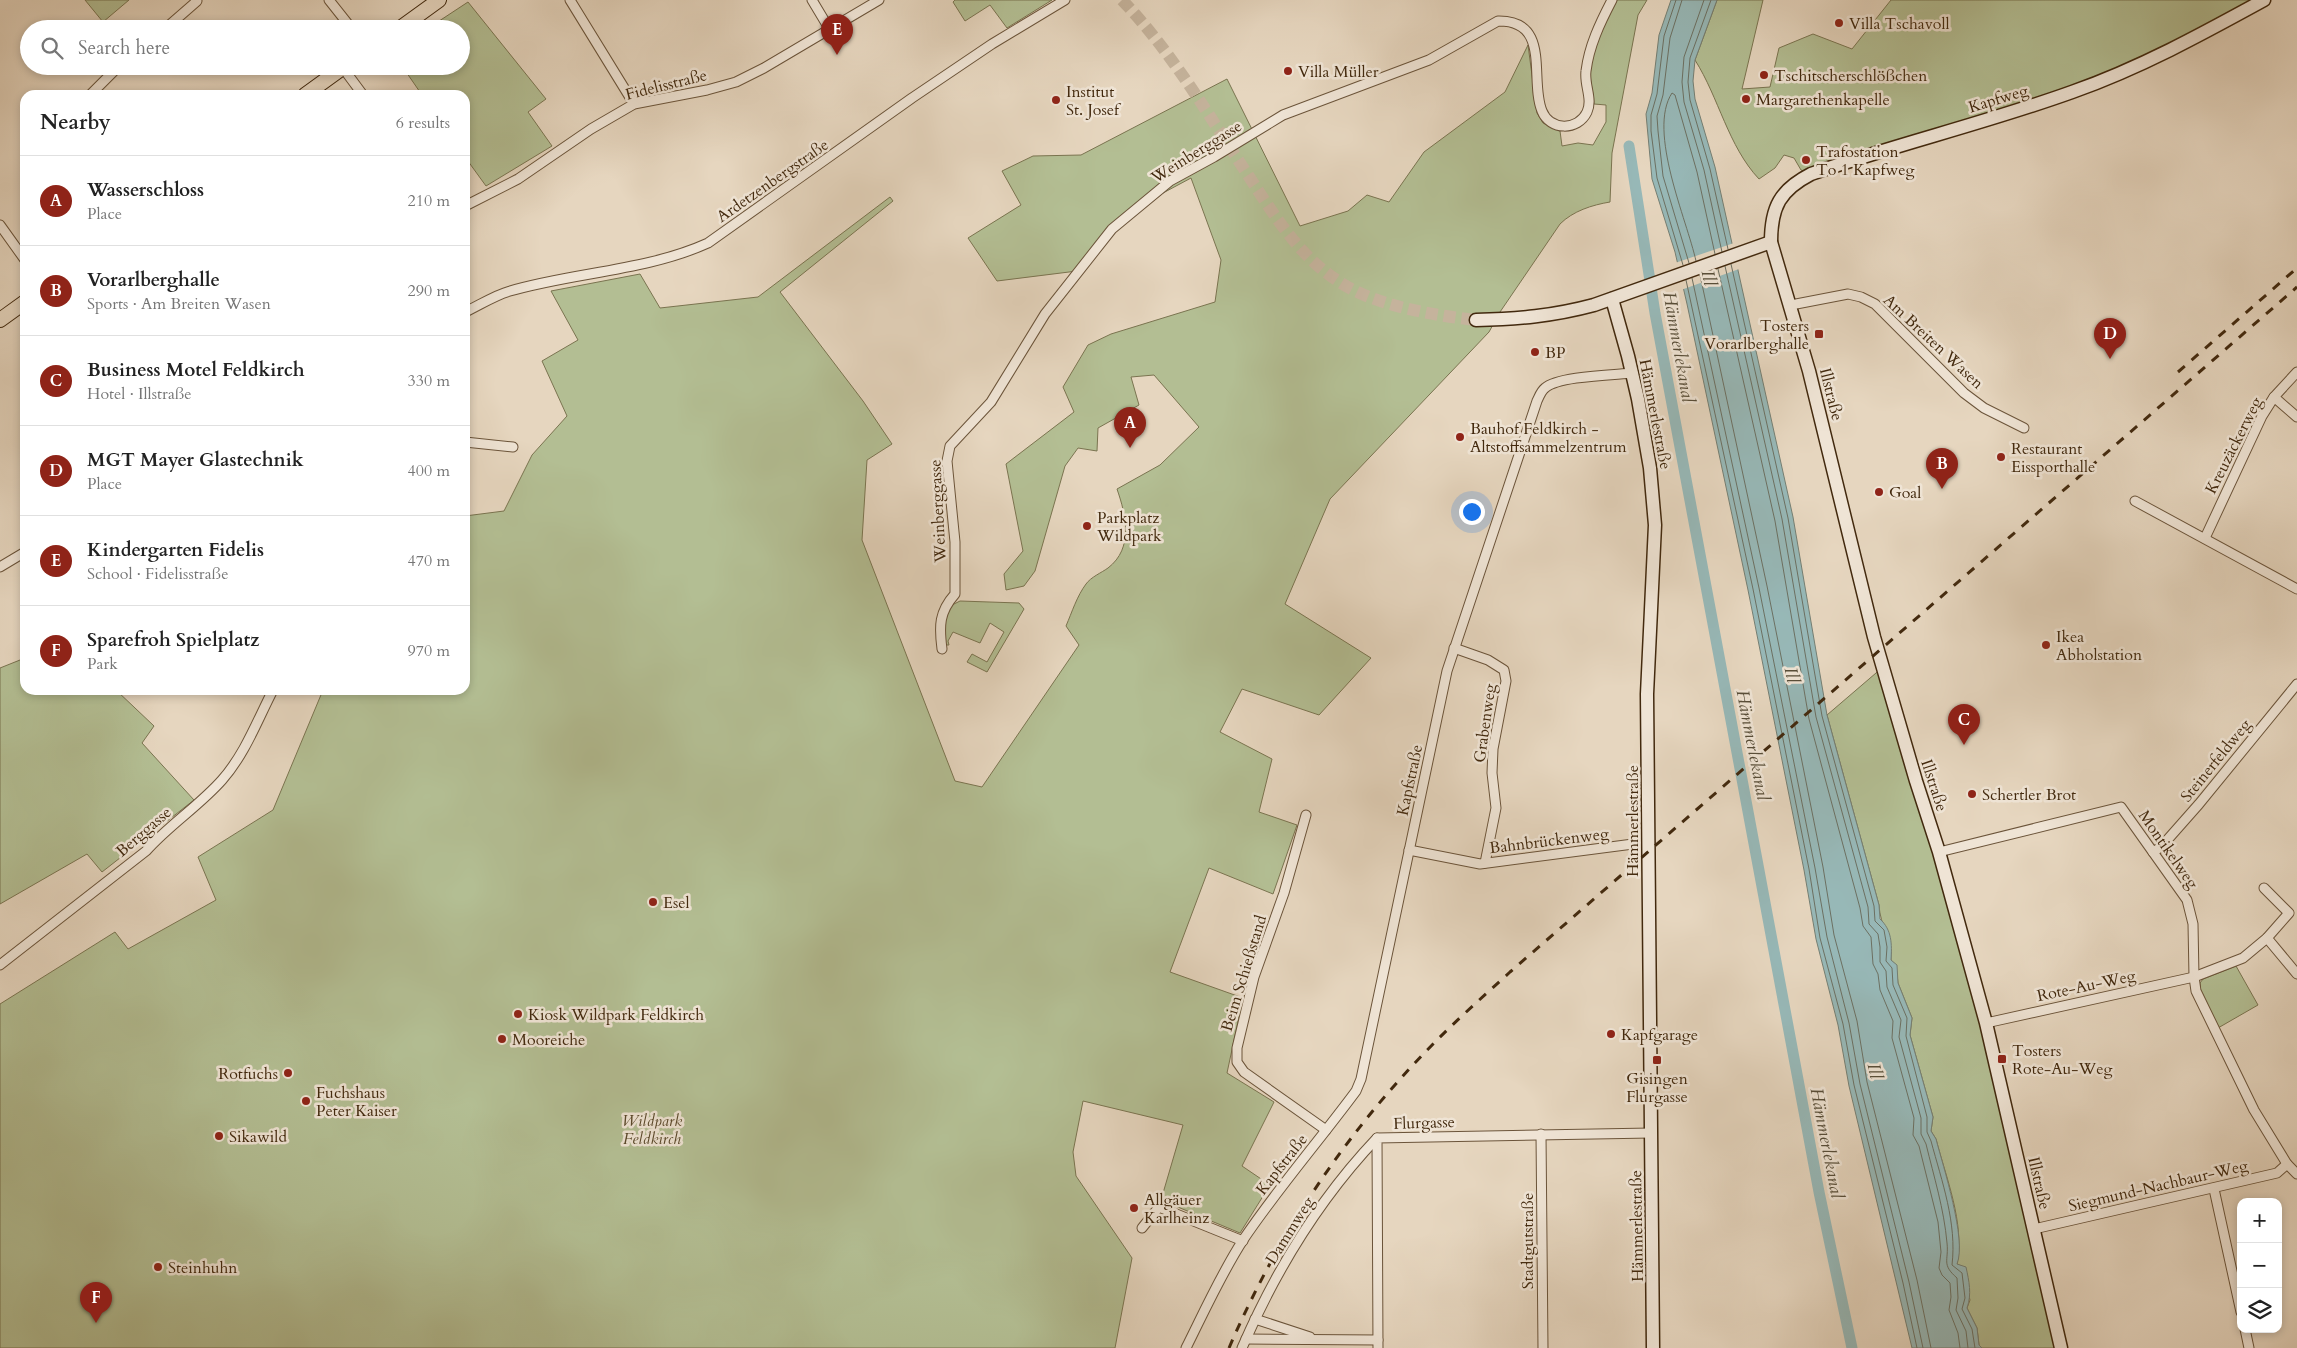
<!DOCTYPE html>
<meta charset="utf-8">
<style>
:root{--surface:#fff;--page:#f6f6f6;--text:#222;--muted:#767676;--line:#e0e0e0;--accent:#8f2418}
body{margin:0;font-family:Cardo,serif;background:var(--page);color:var(--text)}
.controls{position:absolute;right:15px;bottom:15px;display:grid;overflow:hidden;border-radius:10px;box-shadow:0 2px 8px #0003}
.controls button{width:45px;height:45px;display:grid;place-items:center;padding:0;border:0;border-bottom:1px solid var(--line);background:var(--surface);color:var(--text);font:25px sans-serif}
.you{position:absolute;left:1471px;top:511px;width:18px;height:18px;margin:-12px;border:4px solid #fff;border-radius:50%;background:#1a73e8;box-shadow:0 0 0 8px #1a73e833}
.badge{display:grid;place-items:center;width:32px;height:32px;border-radius:50%;background:var(--accent);color:#fff;font-size:16px;font-weight:700}
.pin{position:absolute;translate:-50% -41px;filter:drop-shadow(0 1px 2px #0008)}
.pin::after{content:'';position:absolute;top:26px;width:18px;height:15px;background:inherit;clip-path:polygon(0 0,100% 0,50% 100%)}
.list{margin:0;padding:0;list-style:none}
h2{display:flex;justify-content:space-between;align-items:center;height:65px;margin:0;padding:0 20px;font-size:21px}
h2 small{font-size:16px;font-weight:400;color:var(--muted)}
.list li{display:grid;grid-template-columns:32px 1fr auto;gap:15px;align-items:center;box-sizing:border-box;height:90px;padding:0 20px;border-top:1px solid var(--line)}
.list b{display:block;font-size:19px;white-space:nowrap}
.list p{margin:0;font-size:16px;white-space:nowrap;color:var(--muted)}
.list em{font-size:16px;font-style:normal;color:var(--muted)}
.icon{flex:none;width:28px;height:28px;fill:none;stroke:currentColor;stroke-width:2;stroke-linecap:round;stroke-linejoin:round}
.map{position:relative;flex:none;width:2297px;height:1348px;overflow:hidden}
.search{position:absolute;background:var(--surface);box-shadow:0 2px 8px #0003;left:20px;top:20px;width:450px;height:55px;display:flex;align-items:center;gap:12px;box-sizing:border-box;padding:0 18px;border-radius:28px;color:var(--muted);font-size:19px}
.panel{position:absolute;background:var(--surface);box-shadow:0 2px 8px #0003;left:20px;top:90px;width:450px;height:605px;border-radius:15px}
.map>svg:first-child{display:block}
.green{fill:#b3be93;stroke:#7a7450}
.water{fill:#97b8b7;stroke:#757f73}
.pier{fill:#e6d6bf}
.lines{fill:none;stroke-linecap:round;stroke-linejoin:round}
.shore{stroke:#6c7062;stroke-width:1}
.canal{stroke:#97b8b7;stroke-width:11}
.secondary-tunnel{stroke:#c5b39c;stroke-width:12;stroke-dasharray:12 6;stroke-linecap:butt}
.street-casing{stroke:#6b543a;stroke-width:11}
.secondary-casing{stroke:#42290e;stroke-width:15}
.primary-casing{stroke:#42290e;stroke-width:16}
.street{stroke:#efe4d5;stroke-width:9}
.secondary{stroke:#efe4d5;stroke-width:12}
.primary{stroke:#e6d6bf;stroke-width:14}
.rail{stroke:#42290e;stroke-width:3;stroke-dasharray:9 9;stroke-linecap:butt}
.poi-dot{fill:#8f2418;stroke:#efe4d5;stroke-width:2}
.labels{text-anchor:middle;stroke-width:5;stroke-linejoin:round;paint-order:stroke}
.poi-label{font-size:16px;fill:#42290e;stroke:#efe4d5;text-anchor:start}
.street-label{font-size:16px;fill:#42290e;stroke:#efe4d5}
.park-label{font-size:16px;font-style:italic;fill:#594729;stroke:#efe4d5}
.water-label{font-size:18px;font-style:italic;fill:#574d38;stroke:#efe4d5}
</style>
<div class="map">
<svg width="2297" height="1348" viewBox="0 0 2297 1348">
<rect width="100%" height="100%" fill="#e6d6bf"/>
<filter id="stains"><feTurbulence type="fractalNoise" baseFrequency=".004" numOctaves="4"/><feColorMatrix values="0 0 0 0 .2 0 0 0 0 .09 0 0 0 0 .02 0 0 0 .5 -.17"/></filter>
<radialGradient id="worn" r=".72"><stop offset=".6" stop-color="#630" stop-opacity="0"/><stop offset="1" stop-color="#630" stop-opacity=".3"/></radialGradient>
<g class="green">
<path d="M85 0H129L103 22Z"/>
<path d="M955 0H1052L1007 28 990 5 965 21 953 2Z"/>
<path d="M1617 0H1647L1638 15 1612 153 1610 202C1592 205 1573 211 1560 224L1500 312 1489 332 1330 499 1285 604 1371 658 1319 715 1242 689 1220 732 1272 759 1259 812 1297 825 1273 894 1209 868 1170 972 1243 998 1227 1073 1274 1102 1242 1166 1270 1185 1240 1233 1161 1200 1183 1125 1083 1101 1073 1152 1076 1176 1132 1258 1115 1348H0V1004L115 932 128 949 216 900 198 857 273 810 323 690H465V516L504 511 532 455 567 416 542 361 578 340 551 291 640 274 660 308 758 297 890 197 893 201 780 292 863 401 892 444 867 460 862 540 955 781 982 787 1079 645 1066 626C1072 612 1077 596 1086 584 1091 577 1101 573 1108 568 1134 548 1126 515 1117 489L1160 465 1199 427 1154 375 1131 377 1139 405 1098 428 1097 451 1078 448 1065 466 1035 571 1024 586 1006 590 1004 574 1023 551 1006 464 1074 412 1063 387 1088 345 1111 334 1215 302 1221 260 1191 178 1163 193 1114 232 1085 270 997 281 968 238 1021 205 1002 171 1033 156 1081 155 1227 79 1300 226 1348 211 1367 195 1389 202 1424 152 1505 92 1528 45 1537 113 1543 123 1560 131 1562 146 1578 143 1593 145 1606 122V105L1594 104C1594 94 1590 83 1590 73 1591 48 1606 22 1617 0Z"/>
<path d="M1717 0H1763L1742 89 1770 87 1779 48 1813 34 1852 49 1891 0H2264L2118 74 1811 174 1801 170 1794 158 1784 155 1775 168 1759 179C1728 146 1719 98 1695 60Z"/>
<path d="M468 2 546 99 528 112 552 146 486 186 465 157V95H422L402 66H461V29H427Z"/>
<path d="M960 601 1019 603 1024 609 987 672 967 662 972 654 987 662 1004 632 990 623 980 643 953 632 948 641 949 645H945L944 621 950 606Z"/>
<path d="M25 658V690H116L154 726 142 743 194 800 102 872 87 854 0 904V668Z"/>
<path d="M1883 667 1939 852 2061 1348H1982L1979 1345 1977 1328 1967 1308 1970 1300 1961 1266 1957 1264C1965 1223 1946 1178 1936 1139L1931 1131 1933 1117 1910 1035 1912 1018 1898 983 1896 965 1891 960C1893 938 1880 927 1879 905L1827 715Z"/>
<path d="M2236 966 2258 1005 2218 1028 2201 994 2200 983 2203 979Z"/>
</g>
<path class="water" d="M1671 0H1717L1695 60 1693 81 1695 99 1715 167 1793 517 1827 715 1879 905 1880 919C1892 930 1892 944 1891 960L1897 965 1898 983 1912 1018 1910 1035 1933 1117 1931 1131 1936 1139C1943 1166 1967 1240 1957 1264L1966 1267C1969 1281 1972 1294 1967 1308L1977 1328 1979 1345 1982 1348H1912L1849 1086 1838 1025 1816 939 1804 870 1748 590 1687 304 1675 252 1652 179 1646 114 1652 93 1659 35Z"/>
<path class="pier" d="M1734 243 1739 269 1681 290 1675 263Z"/>
<g class="lines">
<g class="shore">
<path d="M1676 0 1664 36 1657 94 1651 115V131L1657 178 1683 265"/>
<path d="M1682 0 1670 38 1663 95 1657 116 1658 131 1663 176 1689 263"/>
<path d="M1704 0 1684 57 1682 82 1684 102 1704 170 1722 252"/>
<path d="M1711 0 1690 58 1688 82 1690 100 1710 169 1728 249"/>
<path d="M1696 261C1687 220 1647 131 1672 93L1675 95 1697 172 1715 254"/>
<path d="M1731 264 1788 518 1822 716 1874 906 1875 921 1884 930 1887 947 1886 961 1892 968 1893 985 1907 1018 1906 1036 1927 1117V1132L1931 1141C1942 1182 1957 1223 1952 1265L1962 1273 1965 1298 1962 1309 1972 1329 1975 1348"/>
<path d="M1725 266 1782 519 1816 717 1868 907 1869 924 1878 934 1880 947V962L1886 971 1887 987 1901 1020 1899 1037 1921 1118V1134L1926 1144C1934 1177 1944 1209 1947 1243 1949 1261 1941 1264 1957 1278L1958 1298 1956 1310 1966 1331 1968 1348"/>
<path d="M1718 269 1775 521 1809 719 1860 908 1863 926 1871 937 1873 964 1878 974 1880 990 1893 1021 1892 1038 1914 1118 1913 1135 1919 1146 1938 1222 1941 1252 1939 1268 1942 1275 1950 1283 1951 1297 1949 1310 1958 1333 1960 1348"/>
<path d="M1700 275 1767 586 1823 867 1834 935 1857 1021 1867 1082 1917 1280 1931 1348"/>
<path d="M1692 278 1759 588 1815 868 1827 937 1849 1023 1860 1084 1909 1282 1923 1348"/>
<path d="M1686 280 1753 589 1809 869 1820 938 1843 1024 1854 1085 1903 1283 1917 1348"/>
</g>
<path class="canal" d="M1629 146 1655 313 1819 1192 1852 1348"/>
<path class="secondary-tunnel" d="M1122 0C1169 49 1205 109 1242 166 1270 208 1295 253 1338 281 1375 306 1432 315 1476 320"/>
<g class="street-casing">
<g id="street">
<path d="M329 0 352 29"/>
<path d="M570 0 634 104"/>
<path d="M812 0 830 30"/>
<path d="M165 29 197 1"/>
<path d="M343 68 363 95"/>
<path d="M90 95 119 66"/>
<path d="M465 206 518 179 591 129 634 104 707 90 736 82 764 68 879 0"/>
<path d="M0 225 25 260"/>
<path d="M1791 305 1848 294 1861 297 1875 304 1964 393 1984 408 2024 428"/>
<path d="M465 312C480 305 495 295 510 291 575 272 646 271 708 243L912 98 992 44 1065 0"/>
<path d="M2274 397 2297 417"/>
<path d="M465 442 513 447"/>
<path d="M2135 501 2297 589"/>
<path d="M2205 538 2262 416 2274 397 2297 372"/>
<path d="M0 567 25 552"/>
<path d="M1454 648 1488 660 1504 670 1506 681 1493 749 1492 773 1496 808 1485 863"/>
<path d="M942 649C939 626 939 612 955 594V542L947 461 950 446 991 402 1045 314 1112 229 1170 181 1214 157 1283 115 1429 60 1498 21C1552 20 1529 80 1542 111 1550 131 1578 131 1587 112 1593 99 1584 85 1586 71 1589 46 1600 23 1612 0"/>
<path d="M1306 815 1284 893 1254 977 1237 1048V1062L1244 1072 1326 1130"/>
<path d="M1409 850 1480 864 1633 844"/>
<path d="M1939 852 2121 807 2187 900 2193 924 2194 977 2196 991 2254 1110 2287 1164 2297 1174"/>
<path d="M2153 852 2161 847 2199 804 2297 684"/>
<path d="M2267 938 2297 974"/>
<path d="M0 965 146 851C169 825 199 806 222 780 245 754 257 721 273 690"/>
<path d="M1986 1023 2194 977 2243 958 2267 938 2289 913 2264 888"/>
<path d="M1541 1134 1543 1348"/>
<path d="M2214 1189 2241 1312"/>
<path d="M1142 1228 1159 1207 1243 1241"/>
<path d="M2034 1229 2277 1173 2287 1164"/>
<path d="M1255 1319 1310 1337"/>
<path d="M2245 1329 2249 1348"/>
<path d="M1246 1339 1378 1340"/>
<path d="M1186 1348C1204 1312 1221 1274 1243 1240 1278 1188 1319 1141 1356 1091L1361 1079 1447 671 1537 401C1539 397 1541 391 1545 388 1558 376 1614 375 1633 373"/>
<path d="M1242 1348C1275 1272 1320 1198 1377 1138"/>
<path d="M1378 1348 1377 1138 1651 1133"/>
</g>
</g>
<g class="secondary-casing">
<g id="secondary">
<path d="M1612 299 1628 356 1638 399 1650 468 1655 525 1647 694 1653 1348"/>
<path d="M1476 320C1518 319 1553 316 1594 305L1771 242"/>
<path d="M2061 1348 1986 1023 1939 852 1916 781 1874 637 1809 371 1771 242C1771 207 1780 190 1811 174 1897 144 1986 123 2072 92 2140 68 2202 34 2264 0"/>
</g>
</g>
<g class="primary-casing">
<g id="primary">
<path d="M399 29 439 0"/>
<path d="M305 95 345 66"/>
<path d="M0 320 25 302"/>
</g>
</g>
<use href="#street" class="street"/>
<use href="#secondary" class="secondary"/>
<use href="#primary" class="primary"/>
<g class="rail">
<path d="M2178 372 2297 268"/>
<path d="M1229 1348C1279 1232 1348 1129 1438 1039 1461 1016 1486 994 1510 972L2297 287"/>
</g>
</g>
<g class="poi-dot">
<circle cx="1839" cy="23" r="5"/>
<circle cx="1288" cy="71" r="5"/>
<circle cx="1764" cy="75" r="5"/>
<circle cx="1746" cy="99" r="5"/>
<circle cx="1056" cy="100" r="5"/>
<circle cx="1806" cy="160" r="5"/>
<rect x="1814" y="329" width="10" height="10" rx="2.5"/>
<circle cx="1535" cy="352" r="5"/>
<circle cx="1460" cy="437" r="5"/>
<circle cx="2001" cy="457" r="5"/>
<circle cx="1879" cy="492" r="5"/>
<circle cx="1087" cy="526" r="5"/>
<circle cx="2046" cy="645" r="5"/>
<circle cx="1972" cy="794" r="5"/>
<circle cx="653" cy="902" r="5"/>
<circle cx="518" cy="1014" r="5"/>
<circle cx="1611" cy="1034" r="5"/>
<circle cx="502" cy="1039" r="5"/>
<rect x="1997" y="1054" width="10" height="10" rx="2.5"/>
<rect x="1652" y="1055" width="10" height="10" rx="2.5"/>
<circle cx="288" cy="1073" r="5"/>
<circle cx="306" cy="1101" r="5"/>
<circle cx="219" cy="1136" r="5"/>
<circle cx="1134" cy="1208" r="5"/>
<circle cx="158" cy="1267" r="5"/>
</g>
<g class="labels">
<g class="poi-label">
<text x="1849" y="29">Villa Tschavoll</text>
<text x="1298" y="77">Villa Müller</text>
<text x="1774" y="81">Tschitscherschlößchen</text>
<text x="1066" y="97">Institut<tspan x="1066" dy="18">St. Josef</tspan></text>
<text x="1756" y="105">Margarethenkapelle</text>
<text x="1816" y="157">Trafostation<tspan x="1816" dy="18">To 1 Kapfweg</tspan></text>
<text x="1809" y="331" text-anchor="end">Tosters<tspan x="1809" dy="18">Vorarlberghalle</tspan></text>
<text x="1545" y="358">BP</text>
<text x="1470" y="434">Bauhof Feldkirch -<tspan x="1470" dy="18">Altstoffsammelzentrum</tspan></text>
<text x="2011" y="454">Restaurant<tspan x="2011" dy="18">Eissporthalle</tspan></text>
<text x="1889" y="498">Goal</text>
<text x="1097" y="523">Parkplatz<tspan x="1097" dy="18">Wildpark</tspan></text>
<text x="2056" y="642">Ikea<tspan x="2056" dy="18">Abholstation</tspan></text>
<text x="1982" y="800">Schertler Brot</text>
<text x="663" y="908">Esel</text>
<text x="528" y="1020">Kiosk Wildpark Feldkirch</text>
<text x="1621" y="1040">Kapfgarage</text>
<text x="512" y="1045">Mooreiche</text>
<text x="2012" y="1056">Tosters<tspan x="2012" dy="18">Rote-Au-Weg</tspan></text>
<text x="278" y="1079" text-anchor="end">Rotfuchs</text>
<text x="1657" y="1084" text-anchor="middle">Gisingen<tspan x="1657" dy="18">Flurgasse</tspan></text>
<text x="316" y="1098">Fuchshaus<tspan x="316" dy="18">Peter Kaiser</tspan></text>
<text x="229" y="1142">Sikawild</text>
<text x="1144" y="1205">Allgäuer<tspan x="1144" dy="18">Karlheinz</tspan></text>
<text x="168" y="1273">Steinhuhn</text>
</g>
<g class="street-label">
<text transform="translate(666 84) rotate(-14)" y="6">Fidelisstraße</text>
<text transform="translate(1998 98) rotate(-17)" y="6">Kapfweg</text>
<text transform="translate(1196 151) rotate(-32)" y="6">Weinberggasse</text>
<text transform="translate(772 180) rotate(-35)" y="6">Ardetzenbergstraße</text>
<text transform="translate(1934 341) rotate(43)" y="6">Am Breiten Wasen</text>
<text transform="translate(1832 394) rotate(76)" y="6">Illstraße</text>
<text transform="translate(1656 414) rotate(79)" y="6">Hämmerlestraße</text>
<text transform="translate(2233 445) rotate(-63)" y="6">Kreuzäckerweg</text>
<text transform="translate(937 511) rotate(-93)" y="6">Weinberggasse</text>
<text transform="translate(1484 723) rotate(-82)" y="6">Grabenweg</text>
<text transform="translate(2215 760) rotate(-51)" y="6">Steinerfeldweg</text>
<text transform="translate(1409 780) rotate(-78)" y="6">Kapfstraße</text>
<text transform="translate(1935 785) rotate(72)" y="6">Illstraße</text>
<text transform="translate(1632 821) rotate(-90)" y="6">Hämmerlestraße</text>
<text transform="translate(143 831) rotate(-41)" y="6">Berggasse</text>
<text transform="translate(1549 840) rotate(-7)" y="6">Bahnbrückenweg</text>
<text transform="translate(2169 849) rotate(55)" y="6">Montikelweg</text>
<text transform="translate(1243 973) rotate(-73)" y="6">Beim Schießstand</text>
<text transform="translate(2086 985) rotate(-12)" y="6">Rote-Au-Weg</text>
<text transform="translate(1424 1122) rotate(-2)" y="6">Flurgasse</text>
<text transform="translate(1281 1164) rotate(-52)" y="6">Kapfstraße</text>
<text transform="translate(2040 1183) rotate(77)" y="6">Illstraße</text>
<text transform="translate(2158 1185) rotate(-13)" y="6">Siegmund-Nachbaur-Weg</text>
<text transform="translate(1636 1226) rotate(-91)" y="6">Hämmerlestraße</text>
<text transform="translate(1289 1230) rotate(-58)" y="6">Dammweg</text>
<text transform="translate(1527 1241) rotate(-90)" y="6">Stadtgutstraße</text>
</g>
<g class="park-label">
<text x="652" y="1126">Wildpark<tspan x="652" dy="18">Feldkirch</tspan></text>
</g>
<g class="water-label">
<text transform="translate(1709 278) rotate(78)" y="6">Ill</text>
<text transform="translate(1679 347) rotate(80)" y="6">Hämmerlekanal</text>
<text transform="translate(1792 675) rotate(78)" y="6">Ill</text>
<text transform="translate(1753 745) rotate(79)" y="6">Hämmerlekanal</text>
<text transform="translate(1875 1071) rotate(78)" y="6">Ill</text>
<text transform="translate(1827 1143) rotate(79)" y="6">Hämmerlekanal</text>
</g>
</g>
<rect width="100%" height="100%" filter="url(#stains)"/>
<rect width="100%" height="100%" fill="url(#worn)"/>
</svg>
<div class="controls">
<button>+</button>
<button>−</button>
<button><svg class="icon" aria-label="layers" viewBox="0 0 24 24"><path d="M12 4l9 5-9 5-9-5zM3 14l9 5 9-5"/></svg></button>
</div>
<div class="you"></div>
<div class="pin badge" style="left:1130px;top:448px">A</div>
<div class="pin badge" style="left:1942px;top:489px">B</div>
<div class="pin badge" style="left:1964px;top:745px">C</div>
<div class="pin badge" style="left:2110px;top:359px">D</div>
<div class="pin badge" style="left:837px;top:55px">E</div>
<div class="pin badge" style="left:96px;top:1323px">F</div>
<div class="search"><svg class="icon" aria-label="search" viewBox="0 0 24 24"><circle cx="10" cy="10" r="6"/><path d="M15 15l6 6"/></svg>Search here</div>
<section class="panel">
<h2>Nearby<small>6 results</small></h2>
<ul class="list">
<li><span class="badge">A</span><div><b>Wasserschloss</b><p>Place</p></div><em>210 m</em></li>
<li><span class="badge">B</span><div><b>Vorarlberghalle</b><p>Sports · Am Breiten Wasen</p></div><em>290 m</em></li>
<li><span class="badge">C</span><div><b>Business Motel Feldkirch</b><p>Hotel · Illstraße</p></div><em>330 m</em></li>
<li><span class="badge">D</span><div><b>MGT Mayer Glastechnik</b><p>Place</p></div><em>400 m</em></li>
<li><span class="badge">E</span><div><b>Kindergarten Fidelis</b><p>School · Fidelisstraße</p></div><em>470 m</em></li>
<li><span class="badge">F</span><div><b>Sparefroh Spielplatz</b><p>Park</p></div><em>970 m</em></li>
</ul>
</section>
</div>
